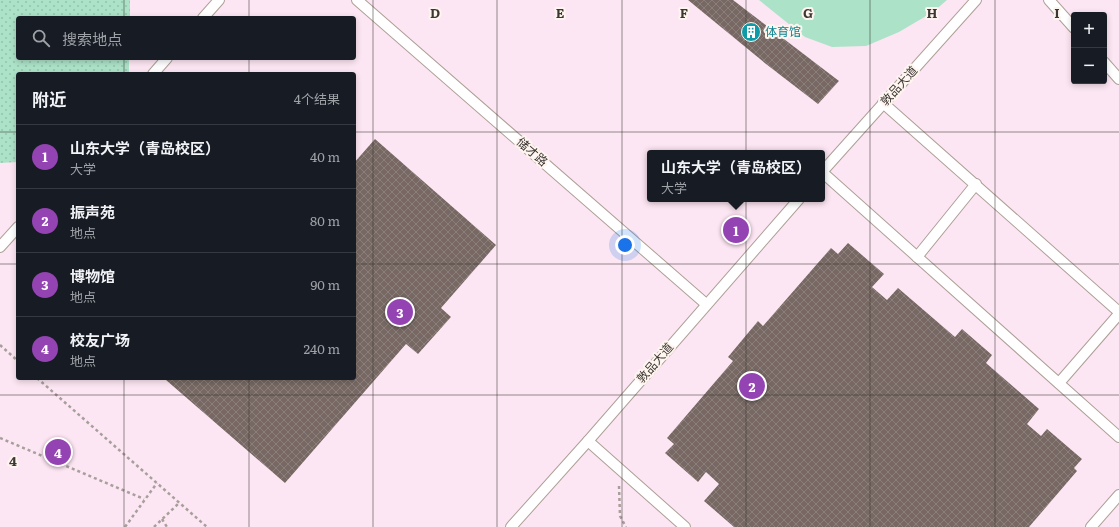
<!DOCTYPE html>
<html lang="zh">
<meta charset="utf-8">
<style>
:root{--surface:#171b24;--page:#242831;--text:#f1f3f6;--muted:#9ea1a6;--line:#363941;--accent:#9443b2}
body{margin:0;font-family:Literata,"Noto Sans SC",serif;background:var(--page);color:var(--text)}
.controls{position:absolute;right:12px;top:12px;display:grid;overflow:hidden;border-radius:4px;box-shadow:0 2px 6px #0003}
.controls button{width:36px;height:36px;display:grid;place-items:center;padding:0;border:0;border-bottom:1px solid var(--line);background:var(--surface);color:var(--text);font:20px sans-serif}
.you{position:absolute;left:625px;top:245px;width:14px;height:14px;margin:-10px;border:3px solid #fff;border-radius:50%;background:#1a73e8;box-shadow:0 0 0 6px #1a73e833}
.badge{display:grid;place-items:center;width:26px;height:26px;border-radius:50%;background:var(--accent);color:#fff;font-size:13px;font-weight:700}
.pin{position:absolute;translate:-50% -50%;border:2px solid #fff;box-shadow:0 1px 4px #0006}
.popup{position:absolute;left:647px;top:150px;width:178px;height:52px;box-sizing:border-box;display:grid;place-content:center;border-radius:4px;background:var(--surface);filter:drop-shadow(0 1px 3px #0005);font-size:13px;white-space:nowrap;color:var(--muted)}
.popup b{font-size:15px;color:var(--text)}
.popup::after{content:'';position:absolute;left:50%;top:100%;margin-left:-8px;border:8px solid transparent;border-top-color:var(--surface)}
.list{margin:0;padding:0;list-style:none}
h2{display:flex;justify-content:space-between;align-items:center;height:52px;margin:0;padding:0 16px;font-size:17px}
h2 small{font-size:13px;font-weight:400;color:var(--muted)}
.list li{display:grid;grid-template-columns:26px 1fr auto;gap:12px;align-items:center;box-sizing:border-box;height:64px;padding:0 16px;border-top:1px solid var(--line)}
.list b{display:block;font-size:15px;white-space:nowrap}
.list p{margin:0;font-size:13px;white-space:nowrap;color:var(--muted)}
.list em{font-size:13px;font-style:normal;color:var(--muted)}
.icon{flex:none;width:22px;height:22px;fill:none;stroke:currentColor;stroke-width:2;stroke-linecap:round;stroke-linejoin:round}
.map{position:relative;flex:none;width:1119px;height:527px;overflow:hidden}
.search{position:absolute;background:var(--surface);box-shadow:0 2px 6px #0003;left:16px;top:16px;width:340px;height:44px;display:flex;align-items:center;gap:10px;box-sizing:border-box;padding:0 14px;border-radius:4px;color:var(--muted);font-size:15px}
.panel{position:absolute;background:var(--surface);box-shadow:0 2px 6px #0003;left:16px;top:72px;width:340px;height:308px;border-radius:4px}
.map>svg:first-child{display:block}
.education{fill:#fde6f3;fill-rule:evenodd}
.grass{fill:url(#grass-dots)}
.park{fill:#ace2c8}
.building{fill:url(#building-cross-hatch)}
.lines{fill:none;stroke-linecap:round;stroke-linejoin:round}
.lane-casing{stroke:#aea097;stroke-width:12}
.path{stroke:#a79f9b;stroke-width:2.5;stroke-dasharray:3 3;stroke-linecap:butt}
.lane{stroke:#fff;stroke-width:10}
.grid{fill:none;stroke:#3d3734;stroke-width:1;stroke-opacity:0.55}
.labels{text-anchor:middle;stroke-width:4;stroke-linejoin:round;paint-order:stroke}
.culture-label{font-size:12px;fill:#0d838f;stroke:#fef5ef;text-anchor:start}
.street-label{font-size:12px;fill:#3d3734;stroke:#fef5ef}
.grid-label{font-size:13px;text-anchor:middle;font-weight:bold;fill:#3d3734;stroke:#fef5ef;stroke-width:4;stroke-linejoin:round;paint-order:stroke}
</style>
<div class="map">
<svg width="1119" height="527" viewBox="0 0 1119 527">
<defs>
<pattern id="grass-dots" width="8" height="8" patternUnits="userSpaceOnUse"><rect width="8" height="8" fill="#ace2c8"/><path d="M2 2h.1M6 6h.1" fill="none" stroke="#95c2ac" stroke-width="1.8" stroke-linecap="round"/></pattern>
<pattern id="building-cross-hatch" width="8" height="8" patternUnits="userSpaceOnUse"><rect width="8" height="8" fill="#776863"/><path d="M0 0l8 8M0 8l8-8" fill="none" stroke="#8a7f7b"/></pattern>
</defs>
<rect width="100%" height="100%" fill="#fef5ef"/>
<path class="education" d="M0 0H1119V527H0ZM1074 15H1104V81H1074ZM18 18H354V58H18ZM18 74H354V378H18ZM650 153H822V199H650Z"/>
<path class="grass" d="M0 0H130V18H18V58H129V74H18V162L0 163Z"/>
<path class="park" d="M759 0H947L933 12 899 32 866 46 832 47 805 37Z"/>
<g class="building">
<path d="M688 0H733L839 81 818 104 766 64Z"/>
<path d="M375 139 496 245 441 308 451 317 418 354 406 344 285 483 166 380 168 378H354V163Z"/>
<path d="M848 243 884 274 872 287 887 300 898 288 955 337 962 329 992 355 986 363 1039 409 1027 424 1041 436 1047 429 1082 459 1074 468 1077 471 1029 527H734L704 501 719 484 706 472 698 482 665 453 674 444 667 438 733 361 728 357 758 321 763 326 831 248 838 254Z"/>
</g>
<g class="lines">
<g class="lane-casing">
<g id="lane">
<path d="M357 0 706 304"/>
<path d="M1049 0 1074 28"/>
<path d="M203 18 219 0"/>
<path d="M1104 62 1119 79"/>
<path d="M153 74 167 58"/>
<path d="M883 103 1119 312"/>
<path d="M822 172 1119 437"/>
<path d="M822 172 976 0"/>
<path d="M0 247 18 227"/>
<path d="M917 257 976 184"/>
<path d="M1059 383 1119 314"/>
<path d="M588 441 685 527"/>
<path d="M511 527 588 441 799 199"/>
<path d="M1091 527 1119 495"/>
</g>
</g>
<g class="path">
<path d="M0 345 18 361"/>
<path d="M37 378 207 527"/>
<path d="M0 438 144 499"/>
<path d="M619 486 620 516 626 527"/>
<path d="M162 519 167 527"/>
<path d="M125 527 157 483"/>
<path d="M154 527 179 503"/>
</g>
<use href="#lane" class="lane"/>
</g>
<path class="grid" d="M124 0V18M249 0V18M373 0V527M497 0V527M622 0V527M746 0V527M870 0V527M995 0V527M124 58V74M249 58V74M0 132H18M354 132H1119M0 264H18M354 264H1119M124 378V527M249 378V527M0 395H1119"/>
<defs>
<g id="building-disc" transform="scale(1)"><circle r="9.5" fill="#0f9aa8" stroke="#fef5ef"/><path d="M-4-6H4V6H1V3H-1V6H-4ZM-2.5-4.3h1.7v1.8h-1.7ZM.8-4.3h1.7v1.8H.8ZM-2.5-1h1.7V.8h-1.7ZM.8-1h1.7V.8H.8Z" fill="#fff"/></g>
</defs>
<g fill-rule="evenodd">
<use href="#building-disc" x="751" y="32"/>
</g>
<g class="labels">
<g class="culture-label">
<text x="765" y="36">体育馆</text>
</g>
<g class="street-label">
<text transform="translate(899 86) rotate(-48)" y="4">敦品大道</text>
<text transform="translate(532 152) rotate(41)" y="4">储才路</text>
<text transform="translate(655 363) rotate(-49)" y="4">敦品大道</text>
</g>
</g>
<g class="grid-label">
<text x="435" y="18">D</text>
<text x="560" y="18">E</text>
<text x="684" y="18">F</text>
<text x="808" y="18">G</text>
<text x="932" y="18">H</text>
<text x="1057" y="18">I</text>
<text x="13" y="466">4</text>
</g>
</svg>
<div class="controls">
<button>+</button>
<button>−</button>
</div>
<div class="you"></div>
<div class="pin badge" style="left:736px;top:230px">1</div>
<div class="popup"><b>山东大学（青岛校区）</b>大学</div>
<div class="pin badge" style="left:752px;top:386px">2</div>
<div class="pin badge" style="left:400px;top:312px">3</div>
<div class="pin badge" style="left:58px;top:452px">4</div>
<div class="search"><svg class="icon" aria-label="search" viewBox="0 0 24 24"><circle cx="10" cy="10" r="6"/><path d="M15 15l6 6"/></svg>搜索地点</div>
<section class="panel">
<h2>附近<small>4个结果</small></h2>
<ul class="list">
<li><span class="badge">1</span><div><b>山东大学（青岛校区）</b><p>大学</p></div><em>40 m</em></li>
<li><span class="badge">2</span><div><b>振声苑</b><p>地点</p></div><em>80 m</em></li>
<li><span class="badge">3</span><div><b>博物馆</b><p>地点</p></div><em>90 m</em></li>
<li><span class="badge">4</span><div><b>校友广场</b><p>地点</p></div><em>240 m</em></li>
</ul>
</section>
</div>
